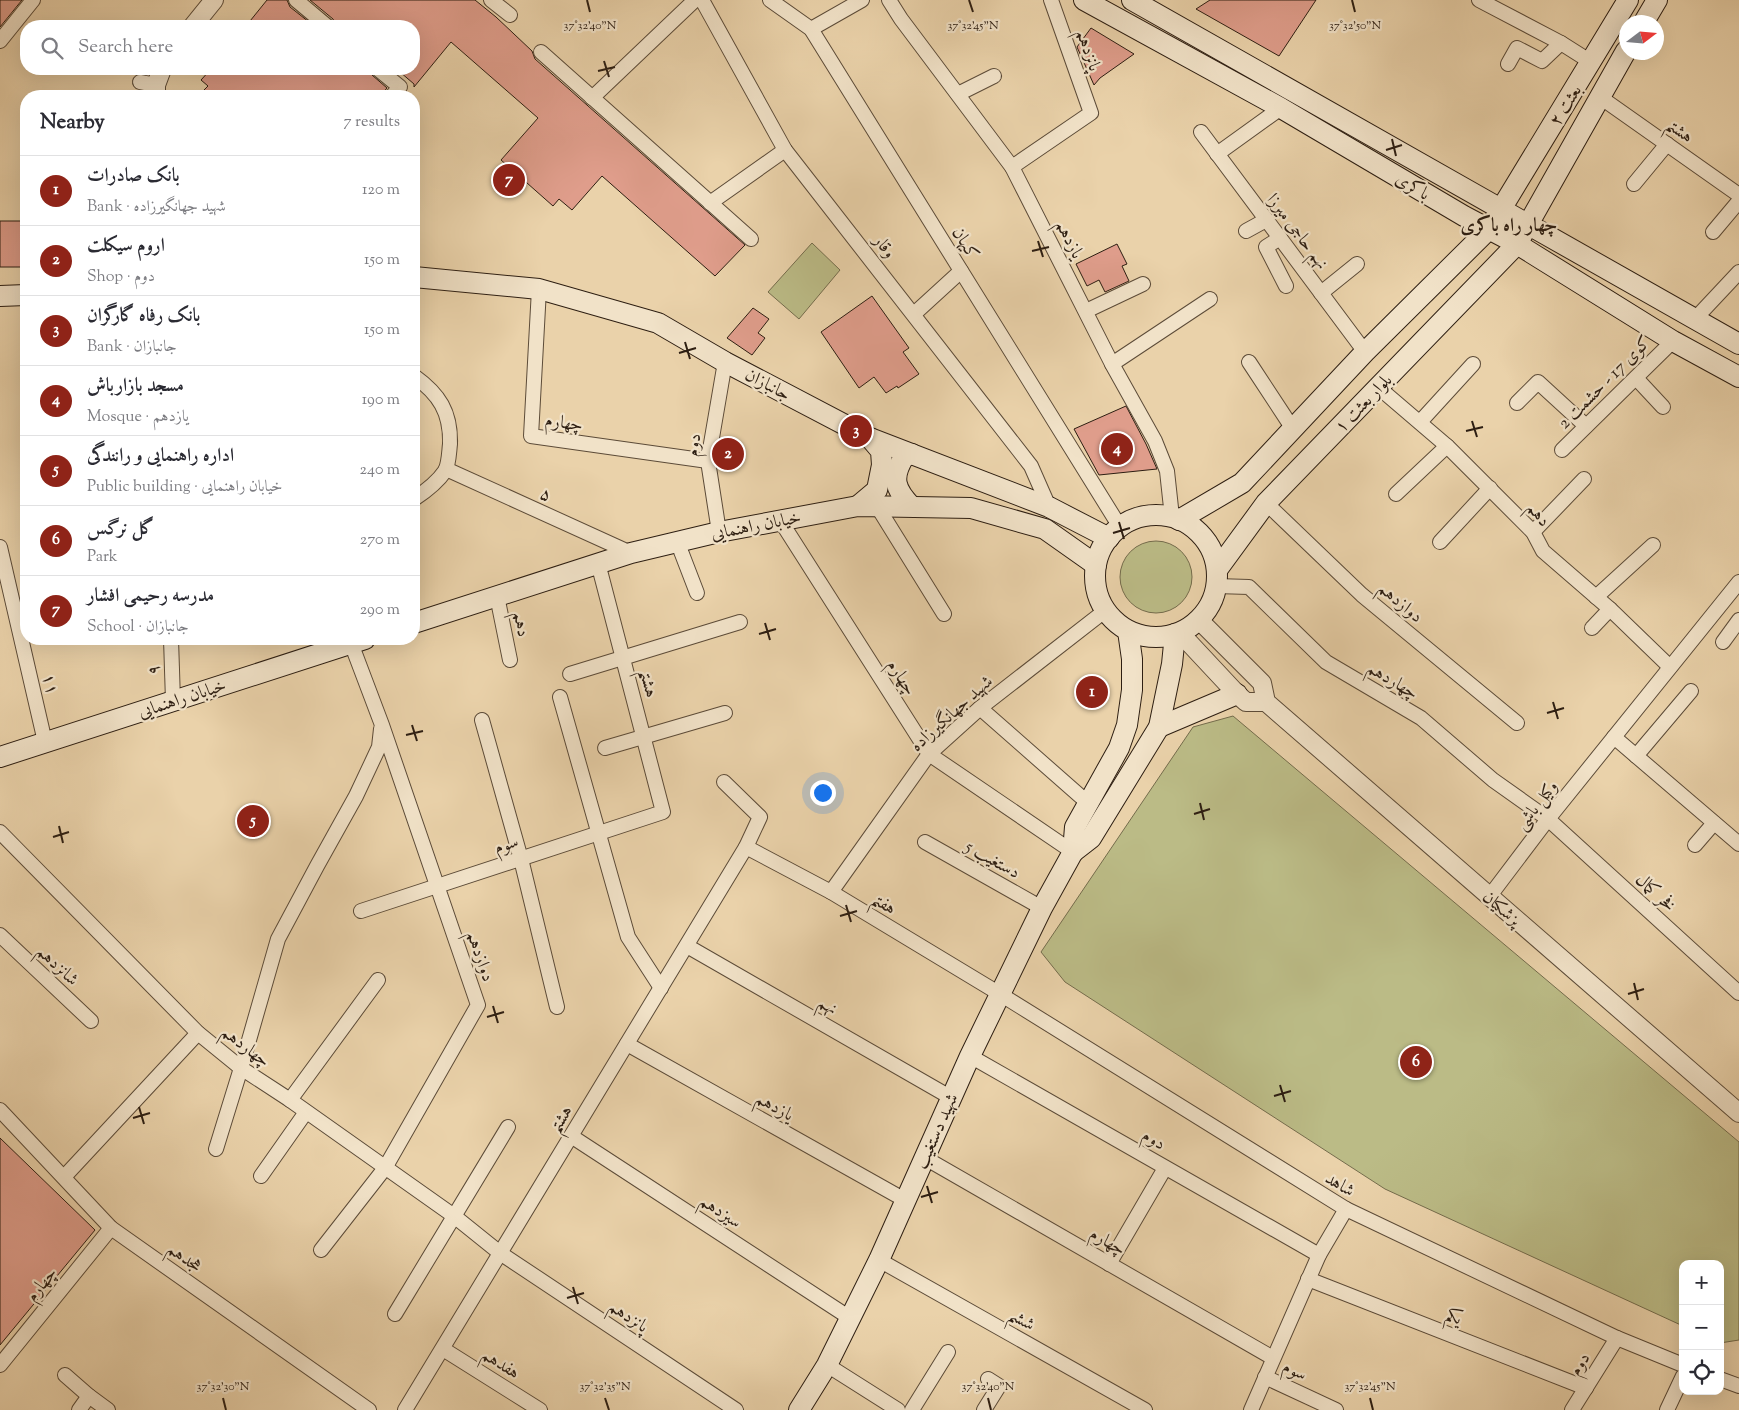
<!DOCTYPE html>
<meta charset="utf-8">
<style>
:root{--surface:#fff;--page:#f2f2f3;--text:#2b2b33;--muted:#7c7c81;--line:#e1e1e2;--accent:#8f2418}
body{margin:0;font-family:"Sorts Mill Goudy",Amiri,serif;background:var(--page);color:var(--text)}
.controls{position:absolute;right:15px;bottom:15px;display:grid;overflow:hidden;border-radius:10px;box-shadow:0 5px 20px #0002}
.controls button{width:45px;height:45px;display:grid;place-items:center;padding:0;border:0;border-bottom:1px solid var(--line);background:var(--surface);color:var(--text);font:25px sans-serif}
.compass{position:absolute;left:1619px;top:15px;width:45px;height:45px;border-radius:50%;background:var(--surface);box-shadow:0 5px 20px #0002;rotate:74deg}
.you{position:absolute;left:822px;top:792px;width:18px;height:18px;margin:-12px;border:4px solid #fff;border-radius:50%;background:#1a73e8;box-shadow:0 0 0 8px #1a73e833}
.badge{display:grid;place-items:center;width:32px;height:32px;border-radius:50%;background:var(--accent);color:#fff;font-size:16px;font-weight:700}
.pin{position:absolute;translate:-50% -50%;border:2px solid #fff;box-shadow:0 1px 5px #0006}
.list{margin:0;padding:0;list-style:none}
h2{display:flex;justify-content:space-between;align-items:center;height:65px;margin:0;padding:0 20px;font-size:21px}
h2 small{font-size:16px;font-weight:400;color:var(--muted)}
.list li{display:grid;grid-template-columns:32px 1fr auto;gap:15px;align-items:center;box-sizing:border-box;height:70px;padding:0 20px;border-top:1px solid var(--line)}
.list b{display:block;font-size:19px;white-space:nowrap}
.list p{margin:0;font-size:16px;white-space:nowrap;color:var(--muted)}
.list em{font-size:16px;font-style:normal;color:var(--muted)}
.icon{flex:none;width:28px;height:28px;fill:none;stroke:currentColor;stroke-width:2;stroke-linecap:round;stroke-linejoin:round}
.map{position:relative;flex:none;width:1739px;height:1410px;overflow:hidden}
.search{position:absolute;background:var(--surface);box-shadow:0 5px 20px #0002;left:20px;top:20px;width:400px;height:55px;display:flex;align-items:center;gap:12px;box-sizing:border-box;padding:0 18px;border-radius:20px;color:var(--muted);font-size:19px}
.panel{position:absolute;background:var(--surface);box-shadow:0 5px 20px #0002;left:20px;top:90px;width:400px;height:555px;border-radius:20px}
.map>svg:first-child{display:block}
.green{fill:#bbbb86;stroke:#746c4c}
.building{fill:#df9d8b;stroke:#2d1e12}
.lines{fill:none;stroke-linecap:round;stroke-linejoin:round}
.minor-casing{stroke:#5c4b38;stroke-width:16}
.tertiary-casing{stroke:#5c4b38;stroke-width:20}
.secondary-casing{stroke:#2d1e12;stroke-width:22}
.minor{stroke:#f1e2c8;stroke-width:14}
.tertiary{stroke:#f1e2c8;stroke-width:18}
.secondary{stroke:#f1e2c8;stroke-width:20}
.ticks{fill:none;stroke:#2d1e12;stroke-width:2}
.labels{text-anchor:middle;stroke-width:4.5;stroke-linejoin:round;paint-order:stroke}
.street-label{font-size:18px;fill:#2d1e12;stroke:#f1e2c8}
.neighbourhood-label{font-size:19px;font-weight:bold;fill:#2d1e12;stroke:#f1e2c8}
.ticks-label{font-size:12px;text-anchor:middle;fill:#2d1e12;stroke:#f1e2c8;stroke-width:4.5;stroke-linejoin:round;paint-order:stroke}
</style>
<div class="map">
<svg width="1739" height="1410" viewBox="0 0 1739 1410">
<rect width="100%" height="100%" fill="#ead2aa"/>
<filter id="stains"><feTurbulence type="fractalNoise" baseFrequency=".004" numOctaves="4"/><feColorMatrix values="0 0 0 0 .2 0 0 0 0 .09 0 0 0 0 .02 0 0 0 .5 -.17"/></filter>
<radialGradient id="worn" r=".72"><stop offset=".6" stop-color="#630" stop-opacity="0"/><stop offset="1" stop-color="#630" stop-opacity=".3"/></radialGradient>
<g class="green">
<path d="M812 243 840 270 799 319 768 292Z"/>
<circle cx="1156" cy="577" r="36"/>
<path d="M1233 716 1739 1142V1340L1720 1343V1264H1683V1326L1385 1189 1065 982 1041 952 1193 727Z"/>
</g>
<g class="building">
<path d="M0 0H22L0 27Z"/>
<path d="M267 0H287L290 7 314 26H246Z"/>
<path d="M310 0H475L496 17 532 51 535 59 745 245 715 276 602 176 572 210 559 199 553 206 501 160 538 118 451 42 414 87V84L400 72 398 74 392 69H414V26H336L333 19Z"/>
<path d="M1210 0H1316L1279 56 1196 9Z"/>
<path d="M1091 28 1134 54 1100 78 1094 85 1077 47Z"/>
<path d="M211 69H369L372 75 387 88 380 96H198L208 86 201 80Z"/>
<rect x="0" y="221" width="26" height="46"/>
<path d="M1117 244 1127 264 1122 266 1129 281 1105 292 1099 280 1087 286 1076 264Z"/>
<path d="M872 296 909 348 903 352 919 374 898 388 897 386 886 393 874 377 859 388 821 332Z"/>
<path d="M753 308 769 319 758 333 765 338 752 355 727 338Z"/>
<path d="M1126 406 1146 444 1157 469 1099 475 1074 429Z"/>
<path d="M0 1138 95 1230 0 1345Z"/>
</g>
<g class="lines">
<g class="minor-casing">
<g id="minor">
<path d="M296 0 327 26"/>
<path d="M491 0 510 15"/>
<path d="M702 0 785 150 1031 466 1049 507"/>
<path d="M770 0 811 29 1120 527"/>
<path d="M889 0 901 19 1012 167 1112 364 1155 441 1167 471 1172 517"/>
<path d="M1479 0 1561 43 1591 62"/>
<path d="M811 29 862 0"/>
<path d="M0 41 33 0"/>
<path d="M541 52 751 239"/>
<path d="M1508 64 1517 48 1542 61 1561 43"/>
<path d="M378 69 400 87 392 96"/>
<path d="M140 82 156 85"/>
<path d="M958 94 994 76"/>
<path d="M1600 97 1739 195"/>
<path d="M592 98 695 0"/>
<path d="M1201 132 1365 352"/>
<path d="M1217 154 1281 108"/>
<path d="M1012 167 1091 113 1051 0"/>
<path d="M1634 184 1667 144"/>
<path d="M710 203 785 150"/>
<path d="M1246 231 1266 220"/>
<path d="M1713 232 1739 201"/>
<path d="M1280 238 1266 247 1286 286"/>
<path d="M539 289 531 436 708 461"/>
<path d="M1321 293 1357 264"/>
<path d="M1086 311 1143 284"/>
<path d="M914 314 961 271"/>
<path d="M1694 320 1739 272"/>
<path d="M1249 362 1293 429"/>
<path d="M1112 364 1210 299"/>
<path d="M414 376C439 394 451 412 450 444 449 452 449 464 445 471 437 483 426 491 414 499"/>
<path d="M1636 378 1663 407"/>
<path d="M1378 387 1447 446 1533 532 1543 551 1610 609 1670 667"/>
<path d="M1517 403 1538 382 1586 426"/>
<path d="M1420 422 1473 364"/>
<path d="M1562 450 1673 341"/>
<path d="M446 469 631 553"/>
<path d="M1396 494 1447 446"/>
<path d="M1266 503 1362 595 1517 723"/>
<path d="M877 506 944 614"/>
<path d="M780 520 929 754 1073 852"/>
<path d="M719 532 708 461 725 362"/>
<path d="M1533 532 1584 479"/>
<path d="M677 541 697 593"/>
<path d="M1440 542 1490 488"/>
<path d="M0 547 45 742"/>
<path d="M1216 586 1249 587 1326 662 1421 718 1493 780 1548 819 1739 993"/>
<path d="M497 596 510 660"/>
<path d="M1596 597 1653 545"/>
<path d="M1592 628 1610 609"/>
<path d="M171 639 173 701"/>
<path d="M1723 642 1739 620"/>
<path d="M570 674 740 622"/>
<path d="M560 697 628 937 661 988"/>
<path d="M980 708 1088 803"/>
<path d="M482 720 521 859 557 1007"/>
<path d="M1614 737 1739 844"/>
<path d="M605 748 725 713"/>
<path d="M1636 756 1691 691"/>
<path d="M0 832 198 1033 241 1068 290 1100 454 1216 500 1253 736 1410"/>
<path d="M925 842 1042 908"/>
<path d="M1695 845 1714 823"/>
<path d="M746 847 831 892 1000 994 1346 1209 1617 1338 1683 1365"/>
<path d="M831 892 929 754 980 708 1106 610"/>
<path d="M1489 897 1548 819 1739 582"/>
<path d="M361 911 663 812 598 563"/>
<path d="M0 935 91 1021"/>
<path d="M687 946 950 1097"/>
<path d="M627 1044 905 1200"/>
<path d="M970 1056 1319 1255"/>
<path d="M290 1100 378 980"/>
<path d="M0 1110 111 1228 369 1410"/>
<path d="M571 1136 850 1318"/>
<path d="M216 1149 241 1068 278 939 317 866 356 796 379 747 381 729"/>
<path d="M925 1158 1273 1358"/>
<path d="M261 1176 306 1112"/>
<path d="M64 1177 198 1033"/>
<path d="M321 1250 385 1168 478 1005 382 725 351 643"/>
<path d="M879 1260 1145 1410"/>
<path d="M1109 1264 1165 1168"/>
<path d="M1308 1279 1586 1388"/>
<path d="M395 1314 508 1127"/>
<path d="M443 1349 540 1410"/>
<path d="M0 1365 111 1228"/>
<path d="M827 1365 898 1410"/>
<path d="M65 1375 89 1396 108 1410"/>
<path d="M1265 1377 1336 1410"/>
<path d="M1720 1379 1739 1386"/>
<path d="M79 1410 89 1396"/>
<path d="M405 1410 746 847 760 817 724 782"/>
<path d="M912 1410 948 1352"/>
<path d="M984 1410 999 1386 988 1379"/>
<path d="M1251 1410 1319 1255 1346 1209"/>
<path d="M1572 1410 1617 1338"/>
<path d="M1667 1410 1683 1376"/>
</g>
</g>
<g class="tertiary-casing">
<g id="tertiary">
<path d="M193 26 214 0"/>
<path d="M156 96V85L162 69"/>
<path d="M1199 620 1262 683 1266 702 1739 1113"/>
<path d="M1180 633 1237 694 1246 702H1266"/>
</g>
</g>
<g class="secondary-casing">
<g id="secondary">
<path d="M1084 0 1281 108 1464 216 1517 244 1673 341 1739 377"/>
<path d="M1132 0 1739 344"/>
<path d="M1644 22 1657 0"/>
<path d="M414 277 539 289 658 323 725 362 870 438 1049 507 1109 538"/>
<path d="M0 296 26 295"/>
<path d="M858 506 877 490 882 465 881 451 870 438"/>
<path d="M911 506C895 489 891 478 904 457L912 454"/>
<circle cx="1156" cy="576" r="61"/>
<path d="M1179 520 1242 483 1365 352 1489 229 1628 0"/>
<path d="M1217 570 1266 503 1517 244 1626 51"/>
<path d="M414 623 631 553 719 532 858 506 971 508 1045 529 1096 565"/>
<path d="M1159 727 1237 694"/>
<path d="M0 757 365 639"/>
<path d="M1073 852 1091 838 1159 727 1172 664 1175 634"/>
<path d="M799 1410 827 1365 879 1260 970 1056 1042 908 1073 852 1075 827 1119 748 1127 725 1132 690V659L1128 631"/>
</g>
</g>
<use href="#minor" class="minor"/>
<use href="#tertiary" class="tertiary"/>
<use href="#secondary" class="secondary"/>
</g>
<path class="ticks" d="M587 0 590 12M969 0 973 12M1352 0 1355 12M604 61 609 77M598 71 615 67M1392 139 1396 156M1386 150 1402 145M1038 241 1043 257M1032 251 1049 247M685 342 690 359M679 353 696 348M1472 421 1477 437M1466 431 1483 427M1119 522 1124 539M1113 533 1130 528M765 623 770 640M759 634 776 629M1553 702 1558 719M1547 713 1564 708M412 725 417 741M406 735 423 731M1200 803 1204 820M1194 814 1210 809M59 826 63 843M53 837 69 832M846 905 851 922M840 916 857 911M1634 983 1638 1000M1628 994 1644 989M493 1006 498 1023M487 1017 504 1012M1280 1085 1285 1102M1274 1096 1291 1091M139 1107 144 1124M133 1118 150 1113M927 1186 932 1203M921 1197 938 1192M573 1287 578 1304M567 1298 584 1293M223 1398 226 1410M605 1398 609 1410M988 1398 991 1410M1370 1398 1373 1410"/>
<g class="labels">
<g class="street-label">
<text transform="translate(1089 50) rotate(71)" y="6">پانزدهم</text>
<text transform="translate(1565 105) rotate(-58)" y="6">بعثت ۲</text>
<text transform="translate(1680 130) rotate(35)" y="6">هشتم</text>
<text transform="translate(1413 186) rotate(31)" y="6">باکری</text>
<text transform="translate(1298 231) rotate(53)" y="6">نهم حاجی میرزا</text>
<text transform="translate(1070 239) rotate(63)" y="6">یازدهم</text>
<text transform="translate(966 243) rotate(58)" y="6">کیهان</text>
<text transform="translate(885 246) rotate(52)" y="6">وقار</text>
<text transform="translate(1604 382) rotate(-45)" y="6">کوی 17 - حشمت 2</text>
<text transform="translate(768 384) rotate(28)" y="6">جانبازان</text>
<text transform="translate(1363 403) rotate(-46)" y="6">بلوار بعثت ۱</text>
<text transform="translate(564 422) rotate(8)" y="6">چهارم</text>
<text transform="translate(693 445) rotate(-83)" y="6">دوم</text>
<text transform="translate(546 494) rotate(24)" y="6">۵</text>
<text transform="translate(1539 514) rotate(50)" y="6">دهم</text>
<text transform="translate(756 525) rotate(-11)" y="6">خیابان راهنمایی</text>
<text transform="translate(1401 602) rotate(40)" y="6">دوازدهم</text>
<text transform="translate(522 624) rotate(78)" y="6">دهم</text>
<text transform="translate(153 670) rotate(-92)" y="6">۹</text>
<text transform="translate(902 677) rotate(57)" y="6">چهارم</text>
<text transform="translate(1393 680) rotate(31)" y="6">چهاردهم</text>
<text transform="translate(649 683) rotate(75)" y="6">هشتم</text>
<text transform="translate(51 684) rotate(77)" y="6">۱۱</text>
<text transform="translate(182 698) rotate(-18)" y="6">خیابان راهنمایی</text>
<text transform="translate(951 713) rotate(-42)" y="6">شهید جهانگیرزاده</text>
<text transform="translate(1536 805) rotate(-52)" y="6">وکیل باشی</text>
<text transform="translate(506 844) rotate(-18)" y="6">سوم</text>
<text transform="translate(993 859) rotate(29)" y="6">دستغیب 5</text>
<text transform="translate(1656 892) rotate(42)" y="6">فخر کمال</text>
<text transform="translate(884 903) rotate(31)" y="6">هفتم</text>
<text transform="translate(1502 908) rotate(41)" y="6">پزشکیان</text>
<text transform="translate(481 956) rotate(71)" y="6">دوازدهم</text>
<text transform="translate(58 965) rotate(43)" y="6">شانزدهم</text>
<text transform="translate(828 1005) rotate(30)" y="6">نهم</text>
<text transform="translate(246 1046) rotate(37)" y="6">چهاردهم</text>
<text transform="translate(775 1106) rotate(29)" y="6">یازدهم</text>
<text transform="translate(560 1119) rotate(-59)" y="6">هشتم</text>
<text transform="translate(936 1131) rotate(-66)" y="6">شهید دستغیب</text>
<text transform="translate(1154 1139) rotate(30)" y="6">دوم</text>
<text transform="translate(1340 1184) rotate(31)" y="6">شاهد</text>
<text transform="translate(721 1211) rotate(33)" y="6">سیزدهم</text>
<text transform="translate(1108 1241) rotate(30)" y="6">چهارم</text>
<text transform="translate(185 1257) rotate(35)" y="6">هجدهم</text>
<text transform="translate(41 1284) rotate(-51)" y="6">چهارم</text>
<text transform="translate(629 1316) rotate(34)" y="6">پانزدهم</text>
<text transform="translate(1454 1316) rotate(21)" y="6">یکم</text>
<text transform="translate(1022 1319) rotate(29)" y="6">ششم</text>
<text transform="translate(501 1363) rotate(32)" y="6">هفدهم</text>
<text transform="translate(1579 1364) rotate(-58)" y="6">دوم</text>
<text transform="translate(1295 1370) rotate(25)" y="6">سوم</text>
</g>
<g class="neighbourhood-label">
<text x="1509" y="231">چهار راه باکری</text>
</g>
</g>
<g class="ticks-label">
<text x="590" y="29">37°32'40"N</text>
<text x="973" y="29">37°32'45"N</text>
<text x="1355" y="29">37°32'50"N</text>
<text x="223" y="1390">37°32'30"N</text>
<text x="605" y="1390">37°32'35"N</text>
<text x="988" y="1390">37°32'40"N</text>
<text x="1370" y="1390">37°32'45"N</text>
</g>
<rect width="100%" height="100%" filter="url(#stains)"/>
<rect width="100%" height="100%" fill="url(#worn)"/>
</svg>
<div class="controls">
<button>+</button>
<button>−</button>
<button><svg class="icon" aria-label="locate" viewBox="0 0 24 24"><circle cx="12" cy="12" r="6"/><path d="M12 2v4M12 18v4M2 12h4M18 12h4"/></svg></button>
</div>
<svg class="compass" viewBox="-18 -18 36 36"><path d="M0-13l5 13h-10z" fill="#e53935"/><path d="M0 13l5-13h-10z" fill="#7c7c81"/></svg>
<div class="you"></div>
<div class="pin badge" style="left:1092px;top:692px">1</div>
<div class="pin badge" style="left:728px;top:454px">2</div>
<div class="pin badge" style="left:856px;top:431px">3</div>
<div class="pin badge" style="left:1117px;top:449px">4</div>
<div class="pin badge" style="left:253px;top:821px">5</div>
<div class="pin badge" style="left:1416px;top:1062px">6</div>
<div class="pin badge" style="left:509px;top:180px">7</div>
<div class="search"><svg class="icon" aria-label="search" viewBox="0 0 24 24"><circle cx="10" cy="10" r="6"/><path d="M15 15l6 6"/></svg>Search here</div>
<section class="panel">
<h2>Nearby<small>7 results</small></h2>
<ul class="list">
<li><span class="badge">1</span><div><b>بانک صادرات</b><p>Bank · شهید جهانگیرزاده</p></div><em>120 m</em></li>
<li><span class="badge">2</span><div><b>اروم سیکلت</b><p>Shop · دوم</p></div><em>150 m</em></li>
<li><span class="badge">3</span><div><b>بانک رفاه گارگران</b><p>Bank · جانبازان</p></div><em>150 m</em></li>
<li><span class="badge">4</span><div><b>مسجد بازارباش</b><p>Mosque · یازدهم</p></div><em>190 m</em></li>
<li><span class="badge">5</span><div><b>اداره راهنمایی و رانندگی</b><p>Public building · خیابان راهنمایی</p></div><em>240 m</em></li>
<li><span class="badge">6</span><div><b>گل نرگس</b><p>Park</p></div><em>270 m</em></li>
<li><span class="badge">7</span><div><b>مدرسه رحیمی افشار</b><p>School · جانبازان</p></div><em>290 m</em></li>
</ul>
</section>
</div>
